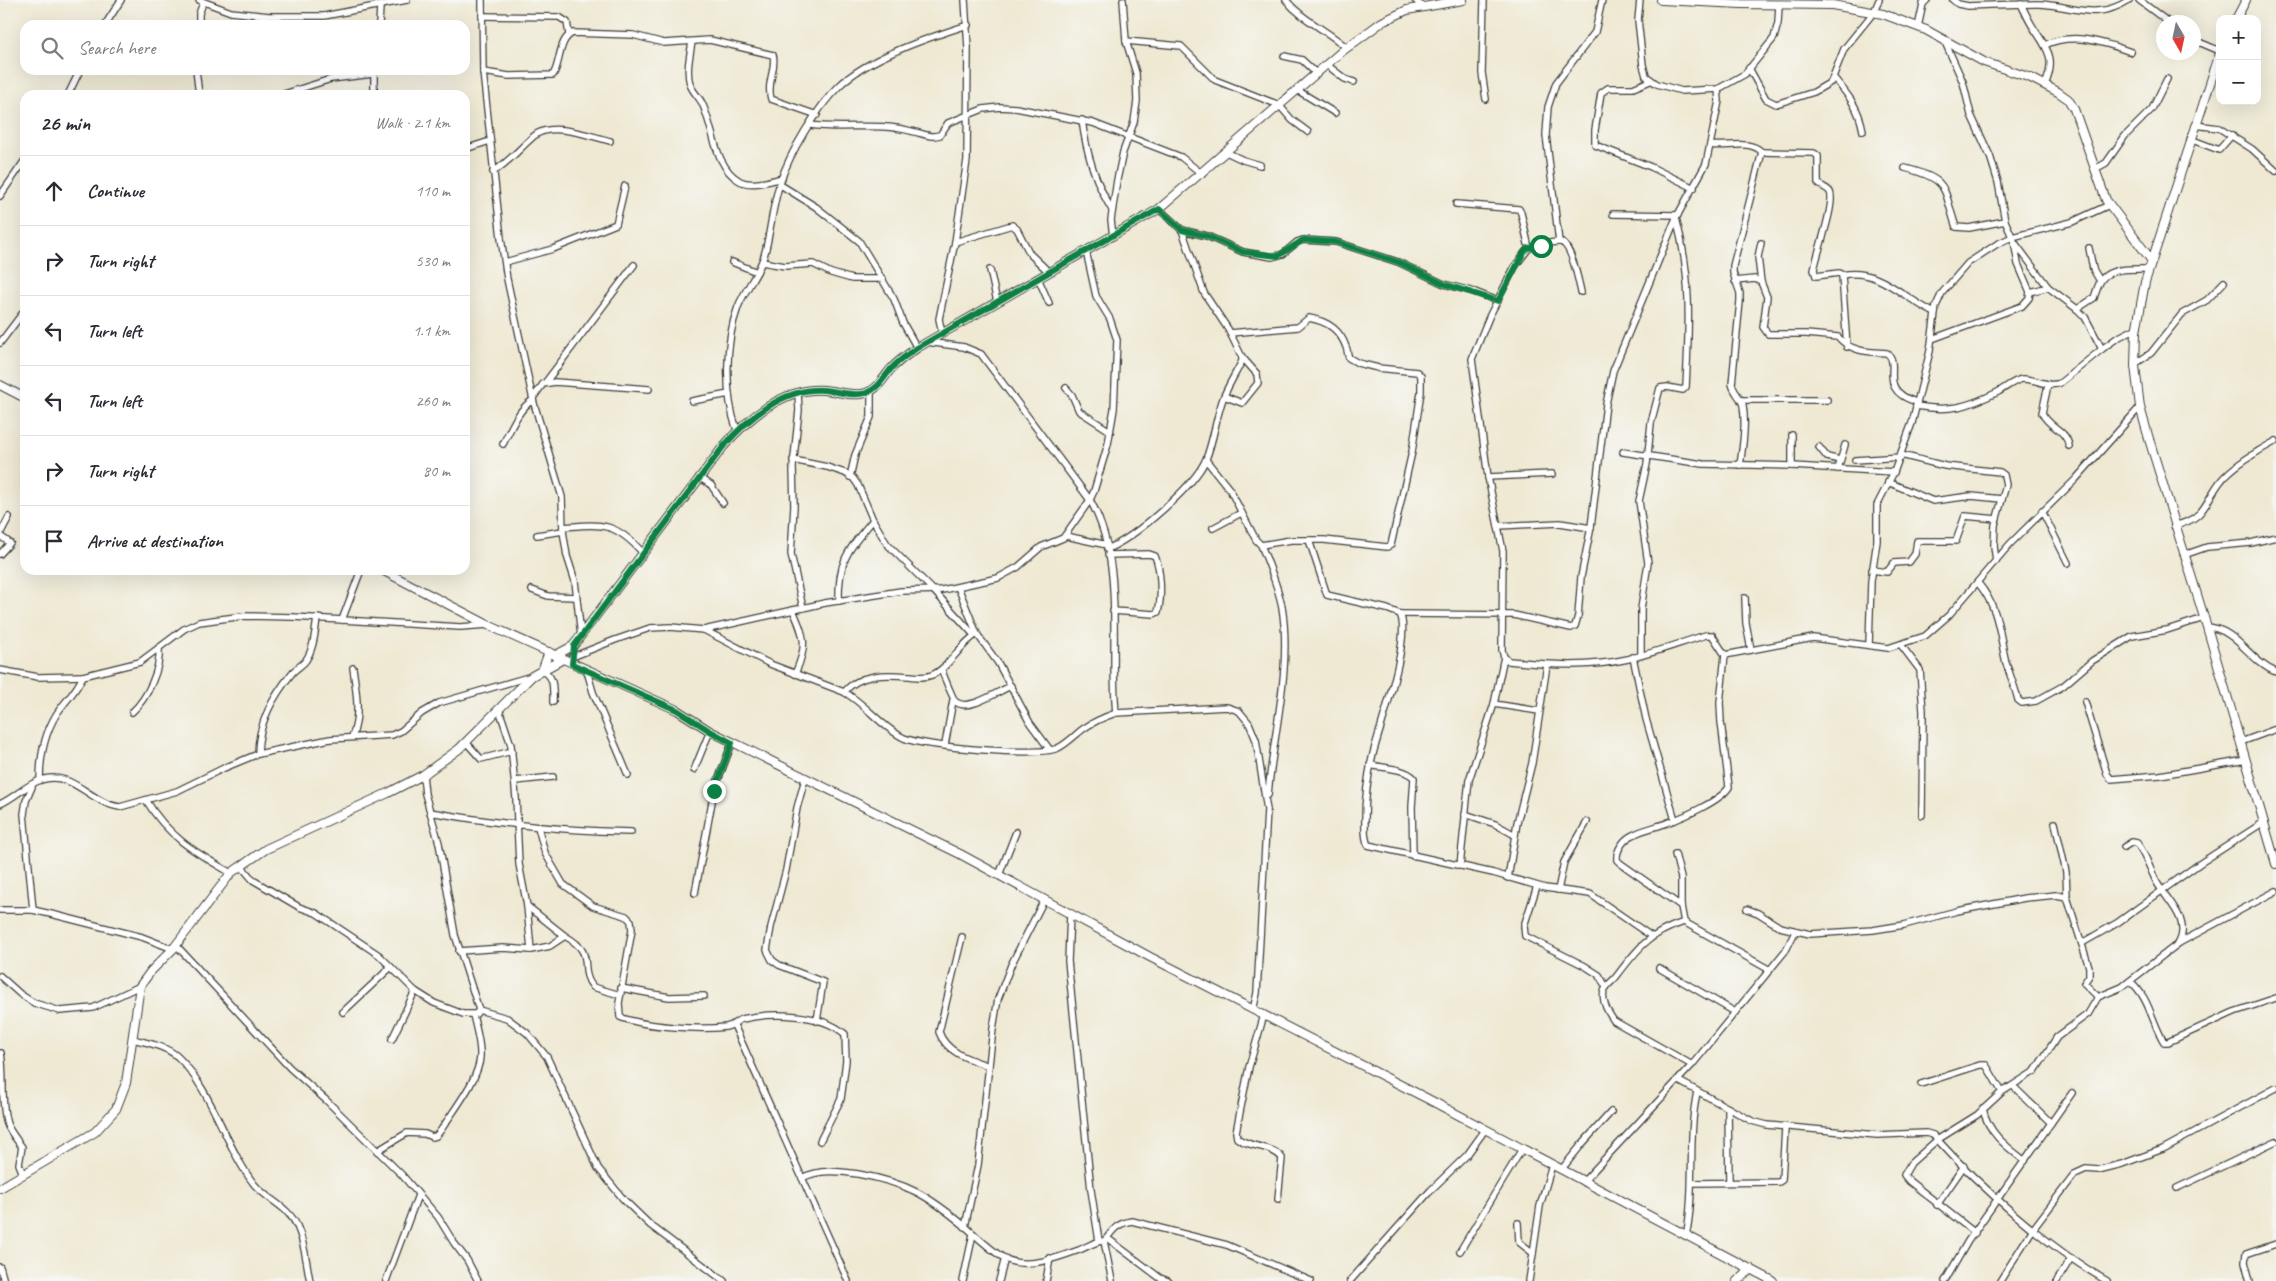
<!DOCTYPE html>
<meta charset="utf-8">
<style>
:root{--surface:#fff;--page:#f7f7f7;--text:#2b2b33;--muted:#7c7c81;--line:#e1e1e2}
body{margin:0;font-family:Caveat,sans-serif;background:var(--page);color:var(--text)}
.controls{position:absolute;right:15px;top:15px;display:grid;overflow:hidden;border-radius:10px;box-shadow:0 5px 20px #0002}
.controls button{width:45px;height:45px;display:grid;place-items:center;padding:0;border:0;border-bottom:1px solid var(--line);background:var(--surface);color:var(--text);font:25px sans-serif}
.compass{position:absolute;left:2156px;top:15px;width:45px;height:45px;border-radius:50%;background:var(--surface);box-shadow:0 5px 20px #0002;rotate:171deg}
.stop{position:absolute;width:15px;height:15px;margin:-11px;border:4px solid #0b8043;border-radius:50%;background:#fff}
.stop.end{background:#0b8043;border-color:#fff;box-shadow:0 1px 5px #0008}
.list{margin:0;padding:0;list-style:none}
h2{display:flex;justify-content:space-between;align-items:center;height:65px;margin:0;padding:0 20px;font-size:21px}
h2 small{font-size:16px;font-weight:400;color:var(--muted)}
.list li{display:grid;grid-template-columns:32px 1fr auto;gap:15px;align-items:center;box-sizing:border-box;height:70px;padding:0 20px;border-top:1px solid var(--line)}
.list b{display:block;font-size:19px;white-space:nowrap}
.list em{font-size:16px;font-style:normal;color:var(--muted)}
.icon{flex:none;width:28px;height:28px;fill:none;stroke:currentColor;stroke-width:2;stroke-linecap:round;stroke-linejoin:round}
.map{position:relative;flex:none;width:2276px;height:1281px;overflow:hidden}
.search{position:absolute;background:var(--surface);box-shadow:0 5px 20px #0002;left:20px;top:20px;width:450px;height:55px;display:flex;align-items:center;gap:12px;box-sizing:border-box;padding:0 18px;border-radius:15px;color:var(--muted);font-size:19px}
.panel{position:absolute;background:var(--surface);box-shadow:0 5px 20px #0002;left:20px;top:90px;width:450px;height:485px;border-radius:15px}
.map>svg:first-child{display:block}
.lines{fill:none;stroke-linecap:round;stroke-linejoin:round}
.street-casing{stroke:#3c3b37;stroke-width:8}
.secondary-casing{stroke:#3c3b37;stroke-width:10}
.street{stroke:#fff;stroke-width:5.5}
.secondary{stroke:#fff;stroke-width:8}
.route{stroke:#0b8043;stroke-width:6}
</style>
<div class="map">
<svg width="2276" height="1281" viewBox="0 0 2276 1281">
<rect width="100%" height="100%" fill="#f6f6f2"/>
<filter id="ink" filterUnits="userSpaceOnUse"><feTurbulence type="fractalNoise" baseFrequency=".02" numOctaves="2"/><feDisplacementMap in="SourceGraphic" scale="10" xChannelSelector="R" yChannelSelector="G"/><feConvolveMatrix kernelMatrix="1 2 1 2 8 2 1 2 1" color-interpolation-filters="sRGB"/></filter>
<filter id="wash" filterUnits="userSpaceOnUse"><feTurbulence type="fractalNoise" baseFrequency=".0096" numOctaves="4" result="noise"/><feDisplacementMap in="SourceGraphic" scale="20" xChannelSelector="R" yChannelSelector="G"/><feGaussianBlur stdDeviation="1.12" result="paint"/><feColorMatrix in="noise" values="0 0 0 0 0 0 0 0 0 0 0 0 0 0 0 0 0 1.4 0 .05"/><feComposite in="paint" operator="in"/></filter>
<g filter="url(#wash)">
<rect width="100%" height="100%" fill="#efe9d3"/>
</g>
<g filter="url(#ink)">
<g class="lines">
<g class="street-casing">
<g id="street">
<path d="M199 0 231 12 269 16H324L407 0"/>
<path d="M482 0 483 72 501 238 507 279 533 400 562 497 563 531 567 556 575 581 581 636"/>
<path d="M1286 0C1303 21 1327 30 1347 48"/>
<path d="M1415 0 1422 6"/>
<path d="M1484 0 1482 73 1486 99"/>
<path d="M1640 0 1638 20 1643 65 1646 76 1657 84 1682 91 1718 89 1745 74 1774 38 1778 23 1779 5"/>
<path d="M1953 0 1958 4 1968 6C1991 5 2015 4 2038 4 2073 5 2095 22 2129 0"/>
<path d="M2139 0 2168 22"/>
<path d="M2021 4C2026 14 2030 24 2037 33 2050 52 2055 62 2045 85"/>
<path d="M482 16 559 17 567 22 569 34"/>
<path d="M105 25 121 0"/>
<path d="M199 25V14L203 3"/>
<path d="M379 25 380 6"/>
<path d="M1918 27 1923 4 1927 0"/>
<path d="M2194 40 2220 51"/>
<path d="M1126 41 1181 46 1215 80 1279 105 1292 120 1308 132"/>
<path d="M692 42C690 55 686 71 690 84 692 91 699 97 702 103 714 128 714 167 740 181 752 187 769 181 782 178"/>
<path d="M2045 45C2072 32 2104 42 2131 52"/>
<path d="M1284 56 1302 60 1317 74"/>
<path d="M1327 65 1345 79 1354 82"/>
<path d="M1749 68 1766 99 1776 104 1814 92 1831 82 1844 49 1874 12 1879 0"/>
<path d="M196 70 199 95"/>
<path d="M374 72V95"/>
<path d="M483 72 509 76 553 75C561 63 558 39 573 33L633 35 664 43 710 40 773 55C777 68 766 82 771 99L817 115"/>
<path d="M1834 78C1849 96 1859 108 1863 131"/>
<path d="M1650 81 1633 88H1608L1601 93 1595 130V145L1651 167 1694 188"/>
<path d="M1297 90 1335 113"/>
<path d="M68 95 80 70"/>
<path d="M281 95 331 79 373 74"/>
<path d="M1082 120C1086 151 1096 184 1112 210"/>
<path d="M810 125C844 130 877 122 911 131 922 133 929 138 940 135L948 123 983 109 1000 107 1016 108 1093 123 1181 157 1202 174"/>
<path d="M2195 125 2219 128 2252 149 2276 171"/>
<path d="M2190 139 2219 150 2232 135"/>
<path d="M1710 145C1727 148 1749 139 1762 152L1733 266V273L1740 293V301L1732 384C1734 393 1741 397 1743 405 1746 424 1743 445 1740 465"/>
<path d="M465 149 490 141"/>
<path d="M1226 152 1243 160 1260 165"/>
<path d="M1762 152 1814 153 1818 156V183C1821 187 1828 188 1830 192 1836 203 1816 256 1814 270L1816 276 1839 273 1842 275 1847 347"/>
<path d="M1905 168C1951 180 1942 187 1956 227L1969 228 2005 221"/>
<path d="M2095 169 2106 163 2125 136 2152 109 2167 79"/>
<path d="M493 172C509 162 520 148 534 136 551 121 590 136 610 141"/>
<path d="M779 184 816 207 859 241 894 299 903 323 917 348"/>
<path d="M0 196 25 160"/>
<path d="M1456 204 1519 209 1521 213 1529 248"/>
<path d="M1613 214 1678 215"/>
<path d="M1182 230 1207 236 1243 252 1272 257 1283 254 1297 242 1303 240 1336 242 1398 262 1444 284 1475 292 1498 301"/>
<path d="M1113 236 1111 220 1117 180 1123 152 1134 122 1137 101 1136 73 1126 41 1123 0"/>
<path d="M955 242 1012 225 1017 229 1030 254 1049 272"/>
<path d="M1559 242 1546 135 1548 107 1556 83 1595 32 1602 0"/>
<path d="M1761 243 1758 257 1761 282"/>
<path d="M2015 243 2048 287 2077 309 2085 317 2102 349 2117 338 2137 328"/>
<path d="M2089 248 2093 269 2100 281"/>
<path d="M505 262 553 249 616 224 625 186"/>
<path d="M732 262 757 272"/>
<path d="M762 262 785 266 813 264 831 273 852 279H883"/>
<path d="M990 270 997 302"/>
<path d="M1842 275C1879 267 1904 299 1935 313"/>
<path d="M1038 278 1049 303"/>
<path d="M1735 281 1755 279 1761 282 1767 297 1763 327 1768 334H1806L1838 337C1851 352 1868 352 1887 353 1902 365 1876 389 1916 402"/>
<path d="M1581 292C1579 283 1571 243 1560 242 1551 241 1538 247 1529 248L1515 266 1489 317 1472 359 1488 477 1503 551 1502 650 1504 657 1509 661C1549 665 1588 668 1628 659 1654 653 1680 643 1706 635H1712L1725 655 1720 703 1721 722 1729 787C1722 800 1684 817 1669 822 1658 827 1644 829 1633 835 1624 839 1616 850 1617 860L1620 863 1681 906"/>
<path d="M2030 292 2048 287"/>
<path d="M2077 309 2094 298C2096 292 2098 284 2102 279 2111 267 2136 269 2149 269"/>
<path d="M942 333 939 319 955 242 967 160 968 48 965 0"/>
<path d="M1932 339 2022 306 2029 298 2030 292 2018 264 2014 241 2005 221 1998 182 1990 156 1971 115 1963 82 1945 42"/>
<path d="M927 342 964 347 981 354 1090 500C1126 564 1109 643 1116 713"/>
<path d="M0 343 25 310"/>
<path d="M2135 364 2151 353 2182 314 2207 300 2224 282"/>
<path d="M545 383 634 265"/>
<path d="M2048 385 2042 413C2049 428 2066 429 2069 446"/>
<path d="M1066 388 1072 395 1079 411 1110 431"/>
<path d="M798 394 799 410 793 467 794 506 791 554 803 608"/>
<path d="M1224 396 1242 403 1258 383 1257 374 1242 357"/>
<path d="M533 398 543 384 555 382 649 389"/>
<path d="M1741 400H1827"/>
<path d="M692 401 729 394"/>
<path d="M1916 406C1950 412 1967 407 1998 392 2005 388 2015 380 2022 379 2035 378 2047 388 2060 383L2102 349"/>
<path d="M737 430C724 395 725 342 738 307 745 289 758 275 764 256 771 232 772 206 780 183 790 152 816 109 839 86 867 58 930 37 968 25"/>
<path d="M503 444C511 429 518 409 533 400"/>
<path d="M1819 447 1827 457 1840 460"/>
<path d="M1623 452 1703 464 1792 466 1894 472"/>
<path d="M1901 455 1945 466 2000 472 2004 475 2006 485 1995 525 1994 546 1996 561"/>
<path d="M793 460 827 467 845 473 853 478 858 485 873 520 887 544 934 591 974 635"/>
<path d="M1206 460 1230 490 1256 540 1261 545 1291 540H1324L1387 547 1391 545 1412 452 1421 392V376L1417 372 1378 368 1358 363 1349 358C1347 354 1348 351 1346 347 1340 329 1327 321 1309 318L1298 327 1230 333"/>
<path d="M1855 460 1901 457"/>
<path d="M1792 466V435"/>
<path d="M1838 469 1845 445"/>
<path d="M699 477 711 485 723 503"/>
<path d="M850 477 855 455 871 417V391"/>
<path d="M1488 477 1552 474"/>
<path d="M1888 482 1933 501 1971 496 2002 499"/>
<path d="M2042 511 2068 563"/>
<path d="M1498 526 1560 523 1591 528"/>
<path d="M2174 526C2206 518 2203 505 2220 482 2231 467 2259 450 2276 441"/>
<path d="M563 527C601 524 614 521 642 552"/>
<path d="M1213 528 1241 513"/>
<path d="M0 534 9 517"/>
<path d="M537 535 563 531"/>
<path d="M0 536 10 543 0 554"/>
<path d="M1066 536 1107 545"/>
<path d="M1309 540 1327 595 1387 609 1400 614C1412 638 1380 726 1373 754 1368 775 1365 798 1365 819 1365 827 1364 838 1368 845L1493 873 1545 888 1590 894 1651 936"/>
<path d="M1261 545C1269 565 1278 586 1282 607 1292 669 1273 734 1268 795"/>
<path d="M1107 549C1134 538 1195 486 1206 459 1214 439 1216 416 1224 396 1229 384 1236 373 1242 361V357L1228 329 1204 293 1182 230 1159 209"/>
<path d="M1108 555 1149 554 1155 556C1161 570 1162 597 1158 612L1154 614 1113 611"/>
<path d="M2184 555 2207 547 2251 543 2276 537"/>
<path d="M1872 570 1887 572 1894 563 1909 562 1915 554 1917 541H1956L1965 516 1997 519"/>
<path d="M1978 583C1999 608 1999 632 2006 663 2010 675 2015 687 2018 700L2022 703 2036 701 2063 686 2092 661 2132 636 2167 630 2204 618"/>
<path d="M958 587 977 634 998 663 1030 723 1050 750"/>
<path d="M532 590 548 596 576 597"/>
<path d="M1745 598 1746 623 1751 650"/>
<path d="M839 601C838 560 848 550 873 520"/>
<path d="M793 610C805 638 808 645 795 674"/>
<path d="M1400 614 1514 615 1571 628 1575 626 1578 616 1581 577 1591 527 1606 404 1613 371 1676 218 1706 164 1719 101 1718 89"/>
<path d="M342 620 361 570"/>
<path d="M2207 627C2236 628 2250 662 2276 672"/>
<path d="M704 630 770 664 844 692C866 704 881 727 904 738 924 747 1039 757 1058 748 1067 744 1075 735 1083 729 1093 722 1104 717 1116 713L1227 707 1239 711 1249 723 1256 740 1267 810 1257 993 1253 1010"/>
<path d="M1869 645 1871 581 1877 541V505L1894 472 1912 423 1930 351 1936 306 1942 293 1968 263 1997 244 2012 237 2072 222 2109 205"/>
<path d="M1901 645 1920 670 1923 711 1922 815"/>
<path d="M1641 655V609L1648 563 1639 501 1647 464 1651 423 1660 388 1667 387 1683 390 1686 387C1689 326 1692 277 1676 218"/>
<path d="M1725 655 1813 638 1888 648 1925 636 1949 615 2010 544 2075 480 2140 407"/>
<path d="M572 657 615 640 650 628 670 627 704 630 825 603 901 591 942 590 998 578 1018 567 1041 547 1063 538 1090 500 1094 491 1108 444 1114 409 1117 340 1110 319 1096 296 1086 251"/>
<path d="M1633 657 1646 719 1675 820"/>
<path d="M0 670 38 677 83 676"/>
<path d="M942 670C943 675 954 701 956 702 969 712 998 691 1011 686"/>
<path d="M542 671C555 675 553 690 553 702"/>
<path d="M587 671 593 692 628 775"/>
<path d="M844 692C860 673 886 674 909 676 917 677 924 678 932 675 948 669 959 645 977 634"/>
<path d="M2085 702 2107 774 2111 779 2160 775 2246 760"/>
<path d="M1494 704 1539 711"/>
<path d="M499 709 511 745 516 798 519 864 527 906 531 950"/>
<path d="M132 712C147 699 161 669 159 648"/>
<path d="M352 737C361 715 356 690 353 668"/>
<path d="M466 742 481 759 512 751"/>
<path d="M2241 742 2276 729"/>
<path d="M945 745 953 700"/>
<path d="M258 754C258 723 273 697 292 673 296 668 303 665 306 660 314 648 315 632 317 618"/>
<path d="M1370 765C1383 768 1405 768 1414 778L1412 807 1413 856"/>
<path d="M694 770 710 731"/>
<path d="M805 779 797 808 786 870 771 927 767 950 772 960 779 965 823 982 817 1021"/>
<path d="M40 780C40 757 44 735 56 715 66 699 75 694 83 676L140 662 184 629 199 622 221 619 244 616 293 617 460 627 488 625"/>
<path d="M515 781 553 777"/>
<path d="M32 787 26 801 24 814 33 910"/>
<path d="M146 800C168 837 195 852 231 873"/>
<path d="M0 804C14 798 27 784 41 780 72 769 91 804 120 807L177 791 224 768 258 754 330 739 392 735 401 731 422 713 439 703 532 676"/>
<path d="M430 812C498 824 563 831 631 832"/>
<path d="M1465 814 1495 824 1515 835"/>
<path d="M2055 823 2066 872 2067 897 2089 967V976L2084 983 2098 997"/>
<path d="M538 827 545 853 563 884 593 906 626 916 631 921 632 930 619 1003 620 1017C645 1027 699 1030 726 1027 734 1026 735 1021 742 1019 772 1012 821 1013 845 1034L846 1061 841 1099 820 1141"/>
<path d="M2124 847 2132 842 2137 843C2146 855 2150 869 2156 881 2167 901 2191 919 2179 943"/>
<path d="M1675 854 1681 878V906L1684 922 1770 970"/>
<path d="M241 866 253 880 299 907 316 913 379 955 415 991 434 1003 463 1014H476L479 1010 455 935 439 843 425 794 423 775"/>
<path d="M1460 866 1469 780 1494 704 1504 657"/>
<path d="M999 875 1016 832"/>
<path d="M1508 878 1517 823 1532 763 1547 665"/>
<path d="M1537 886 1524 926 1525 936 1585 966 1599 975 1606 987"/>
<path d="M1558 890 1564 862 1587 822"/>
<path d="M695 893 714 791 732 743"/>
<path d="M527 906 565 936"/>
<path d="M1747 909 1758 913 1780 927 1810 934 1873 930 1904 925 1957 911 2025 898 2056 895 2067 897"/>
<path d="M0 910H33L55 915 142 937 173 949"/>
<path d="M1070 914 1068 961 1091 1190 1099 1241"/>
<path d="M1684 922C1648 934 1638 948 1616 977 1612 982 1605 986 1604 992 1601 1002 1609 1014 1614 1021L1692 1065"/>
<path d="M962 937 939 1032C946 1053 971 1060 989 1066"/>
<path d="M2082 943 2117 923 2199 864 2264 822"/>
<path d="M176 945 290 1068 327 1101 402 1175 438 1217 454 1243 467 1260 478 1281"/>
<path d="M459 951 503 948 531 950 550 946 565 936C598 954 577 968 593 987L620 995"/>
<path d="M1659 968 1735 1012"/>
<path d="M0 976 20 994 34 1003 60 1011 93 1008 140 986"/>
<path d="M2130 981C2150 998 2151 1021 2164 1042H2168L2234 1012 2276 998"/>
<path d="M621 988 669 997 704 996"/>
<path d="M479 1010 507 1018 527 1033 547 1057 598 1168 624 1200 650 1225 724 1281"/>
<path d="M343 1012 391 967"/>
<path d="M1264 1015 1249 1067 1236 1132 1237 1138C1250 1148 1272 1145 1282 1158L1278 1199"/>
<path d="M734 1025 848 1281"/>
<path d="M133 1039C148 1043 166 1046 178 1057 212 1090 225 1146 254 1184 267 1200 288 1206 297 1226 305 1243 306 1262 310 1281"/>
<path d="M392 1039 415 991"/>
<path d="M1 1053C5 1076 0 1102 7 1124 10 1132 17 1140 22 1147L19 1164 23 1174"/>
<path d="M1677 1080 1752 1121 1767 1125 1877 1135 1926 1133 1933 1135C1981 1188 2046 1246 2107 1281"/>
<path d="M1921 1084 1980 1065H1986L2002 1092"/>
<path d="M2013 1086 2051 1123"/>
<path d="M1728 1108 1729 1182"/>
<path d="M1983 1109C1988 1133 2007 1147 2025 1161"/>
<path d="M377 1151 407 1133 425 1134 432 1137 436 1136 441 1130C453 1111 479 1079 480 1057 481 1044 476 1028 473 1015"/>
<path d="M1561 1170 1583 1143 1611 1112"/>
<path d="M802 1178C819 1169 839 1171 858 1174 907 1183 928 1195 966 1227 976 1236 997 1256 1008 1260 1028 1269 1060 1257 1079 1250 1087 1247 1095 1241 1104 1241L1107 1238 1160 1278 1168 1281"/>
<path d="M1583 1182 1692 1065 1786 950 1795 932"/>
<path d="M1692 1183 1779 1182 1782 1180 1785 1128"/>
<path d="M2177 1188 2276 1141"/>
<path d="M1937 1205 1964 1166"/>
<path d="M1518 1223 1519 1242 1533 1253"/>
<path d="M965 1227 978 1165 993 1029 998 999 1011 965 1044 900"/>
<path d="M1975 1233 1909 1181 1904 1175 1911 1163 1937 1140 1977 1115 2002 1092 2035 1071 2057 1037 2088 1014 2098 997 2122 987 2179 943 2276 891"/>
<path d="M1686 1236C1696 1189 1687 1140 1697 1092"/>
<path d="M1107 1238C1114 1228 1119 1223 1132 1221L1227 1245 1311 1281"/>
<path d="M1104 1241 1112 1281"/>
<path d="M1460 1251 1522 1149"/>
<path d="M0 1267 4 1281"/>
<path d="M386 1281 418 1195"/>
<path d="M963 1281 973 1234"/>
<path d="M999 1281 1005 1258"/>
<path d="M1046 1281 1050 1258"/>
<path d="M1350 1281 1431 1190 1467 1155 1485 1130"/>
<path d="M1529 1281 1540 1206 1552 1165"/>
<path d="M1945 1281 1968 1241 2072 1093"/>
<path d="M2000 1281 2033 1229 2075 1174 2086 1169 2098 1170 2122 1164 2163 1149 2276 1088"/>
<path d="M2057 1281 2071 1258"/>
<path d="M2250 1281 2245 1262 2246 1254 2276 1244"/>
</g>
</g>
<g class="secondary-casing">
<g id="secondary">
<path d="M1661 0 1741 4 1832 5 1883 14 1926 30 1984 62 2031 78 2058 92 2068 99 2074 109 2106 200 2152 261"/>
<path d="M2236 19 2246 0"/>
<path d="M2220 53 2145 282 2136 332 2135 366 2140 407 2149 439 2207 627 2276 864"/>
<path d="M0 385 25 398"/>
<path d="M382 570 488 625 677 710 710 731 960 854 1150 957 1428 1099 1773 1281"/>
<path d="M556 655 573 646 723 447C747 419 784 387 824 390 837 391 853 397 866 393 878 389 883 379 890 370 898 361 908 354 917 348L1159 209 1341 52 1382 22 1407 10 1463 0"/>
<path d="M542 671 549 652"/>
<path d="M0 1188 95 1132 116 1109 126 1083 140 986 151 971 173 949 231 873 266 849 388 793 423 775 459 749 532 676 563 659"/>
<path d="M1737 1281 1751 1269"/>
</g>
</g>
<use href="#street" class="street"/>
<use href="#secondary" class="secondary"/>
</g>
</g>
<g class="lines" filter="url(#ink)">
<path class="route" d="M714 791 732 743 710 731 677 710 572 664 574 646 723 447C747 419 784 387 824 390 837 391 853 397 866 393 878 389 883 379 890 370 898 361 908 354 917 348L1159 209 1182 230 1207 236 1243 252 1278 256 1303 240 1336 242 1398 262 1444 284 1498 301 1524 252 1528 248 1541 246"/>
</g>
</svg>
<div class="controls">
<button>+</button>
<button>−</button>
</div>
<svg class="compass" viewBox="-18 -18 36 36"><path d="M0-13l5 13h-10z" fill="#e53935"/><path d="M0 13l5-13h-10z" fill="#7c7c81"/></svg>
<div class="stop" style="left:1541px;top:246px"></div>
<div class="stop end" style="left:714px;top:791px"></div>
<div class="search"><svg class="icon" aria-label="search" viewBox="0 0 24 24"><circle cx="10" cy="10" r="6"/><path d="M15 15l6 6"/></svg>Search here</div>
<section class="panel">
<h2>26 min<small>Walk · 2.1 km</small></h2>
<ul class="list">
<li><svg class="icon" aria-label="ahead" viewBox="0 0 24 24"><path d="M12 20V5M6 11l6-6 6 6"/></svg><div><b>Continue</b></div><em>110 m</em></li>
<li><svg class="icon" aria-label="right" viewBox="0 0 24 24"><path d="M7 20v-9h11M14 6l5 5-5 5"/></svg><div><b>Turn right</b></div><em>530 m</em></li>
<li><svg class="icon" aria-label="left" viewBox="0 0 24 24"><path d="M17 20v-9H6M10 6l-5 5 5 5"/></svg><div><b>Turn left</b></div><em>1.1 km</em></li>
<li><svg class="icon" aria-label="left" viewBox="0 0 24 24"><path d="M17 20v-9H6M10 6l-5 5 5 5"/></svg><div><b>Turn left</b></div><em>260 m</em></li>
<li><svg class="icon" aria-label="right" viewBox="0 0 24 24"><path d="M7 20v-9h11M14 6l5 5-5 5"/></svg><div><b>Turn right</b></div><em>80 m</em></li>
<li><svg class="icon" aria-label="arrive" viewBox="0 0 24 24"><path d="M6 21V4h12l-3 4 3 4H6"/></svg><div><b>Arrive at destination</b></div></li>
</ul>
</section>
</div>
